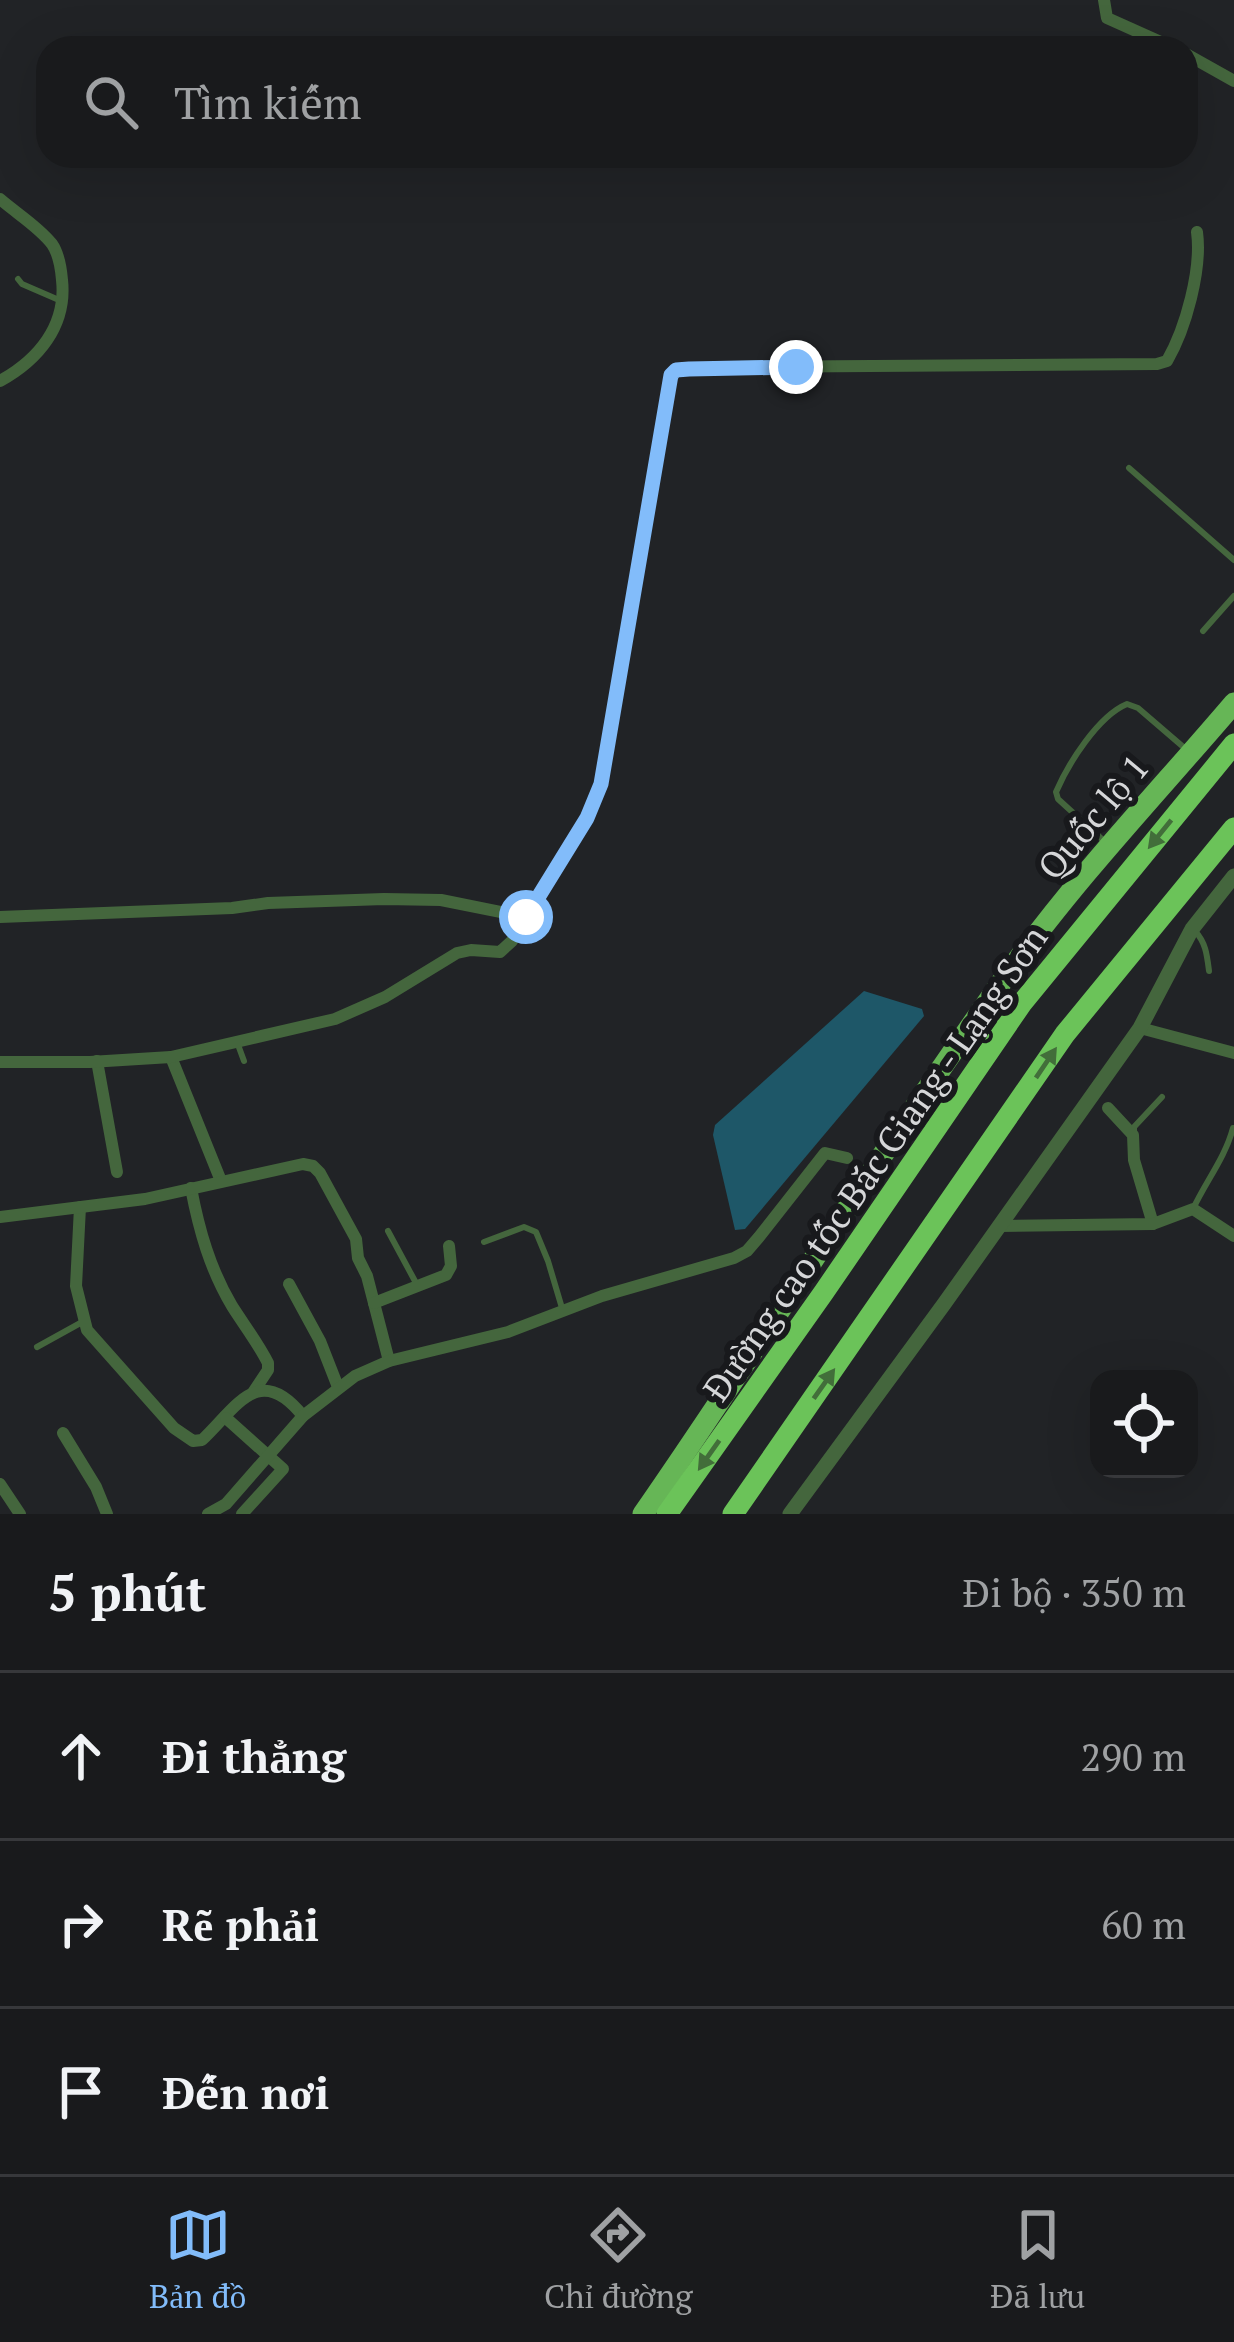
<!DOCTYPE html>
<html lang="vi">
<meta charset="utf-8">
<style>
:root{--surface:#191a1c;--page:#262729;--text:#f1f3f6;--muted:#9fa1a3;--line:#37383b;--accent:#82bcfa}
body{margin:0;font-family:"PT Serif",serif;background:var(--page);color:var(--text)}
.controls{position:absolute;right:36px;bottom:36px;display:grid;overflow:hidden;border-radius:24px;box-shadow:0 12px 48px #0002}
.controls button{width:108px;height:108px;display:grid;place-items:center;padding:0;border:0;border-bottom:3px solid var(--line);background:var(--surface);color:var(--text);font:60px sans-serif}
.stop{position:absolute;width:36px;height:36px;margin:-27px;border:9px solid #82bcfa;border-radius:50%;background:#fff}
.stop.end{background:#82bcfa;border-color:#fff;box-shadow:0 3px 12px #0008}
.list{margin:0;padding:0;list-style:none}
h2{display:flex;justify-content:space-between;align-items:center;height:156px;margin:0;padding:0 48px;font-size:51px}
h2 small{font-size:39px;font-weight:400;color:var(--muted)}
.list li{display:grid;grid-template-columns:78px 1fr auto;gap:36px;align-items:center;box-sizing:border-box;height:168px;padding:0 48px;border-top:3px solid var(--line)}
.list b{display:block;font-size:45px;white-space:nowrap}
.list em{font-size:39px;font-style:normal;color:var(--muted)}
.icon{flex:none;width:66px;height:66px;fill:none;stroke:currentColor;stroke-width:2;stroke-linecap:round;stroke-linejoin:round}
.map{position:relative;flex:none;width:1234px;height:1514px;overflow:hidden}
.search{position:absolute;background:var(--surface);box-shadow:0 12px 48px #0002;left:36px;right:36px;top:36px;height:132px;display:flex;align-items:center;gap:30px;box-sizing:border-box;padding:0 42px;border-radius:36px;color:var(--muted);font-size:45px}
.sheet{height:660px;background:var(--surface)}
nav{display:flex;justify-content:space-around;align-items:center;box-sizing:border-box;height:168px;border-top:3px solid var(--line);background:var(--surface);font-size:33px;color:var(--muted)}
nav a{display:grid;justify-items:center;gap:6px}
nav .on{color:var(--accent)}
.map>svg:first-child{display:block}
.water{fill:#1e5768}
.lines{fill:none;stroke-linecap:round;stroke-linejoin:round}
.service{stroke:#44663d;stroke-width:6}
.minor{stroke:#44663d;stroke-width:12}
.tertiary{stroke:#44663d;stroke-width:15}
.trunk{stroke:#66b656;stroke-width:21}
.motorway{stroke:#6bc359;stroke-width:21}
.oneway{fill:#426e3a}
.route{stroke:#82bcfa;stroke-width:15}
.labels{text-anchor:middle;stroke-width:12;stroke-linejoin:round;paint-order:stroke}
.street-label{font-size:36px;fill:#d5d6d8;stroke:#18191c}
</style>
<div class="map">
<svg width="1234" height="1514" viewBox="0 0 1234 1514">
<rect width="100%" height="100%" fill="#212326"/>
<path class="water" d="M864 991 922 1009 924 1016 745 1229 735 1230 713 1135 715 1125Z"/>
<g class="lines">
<g class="service">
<path d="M18 279 22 284 59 300"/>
<path d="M1129 468 1234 560"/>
<path d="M1203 631 1234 596"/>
<path d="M1104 841 1058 799 1056 792C1068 764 1098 716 1127 704L1138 708 1188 751"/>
<path d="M1195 931C1206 943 1207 955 1209 971"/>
<path d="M237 1042 244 1061"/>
<path d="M1134 1131V1127L1162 1097"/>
<path d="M1193 1209C1206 1181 1225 1158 1233 1128"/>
<path d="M388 1231 416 1283"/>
<path d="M484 1242 524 1227 536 1232 548 1261 562 1308"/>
<path d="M37 1347 84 1321"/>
</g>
<g class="minor">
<path d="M1104 0 1107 18 1174 48"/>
<path d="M1186 54 1234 81"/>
<path d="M0 199C16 213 39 227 52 244 59 254 61 268 62 280 67 326 38 360 0 381"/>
<path d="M0 917 232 908 268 903 384 899 441 900 526 917"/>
<path d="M1140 1028 1234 1053"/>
<path d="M171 1057 221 1181"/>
<path d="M97 1061 117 1172"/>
<path d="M0 1062H90L171 1057 335 1019 385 997 457 953 471 950 500 952 512 941 587 818 601 784 671 375 676 370 736 367 1157 364 1167 361C1186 328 1202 269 1197 232"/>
<path d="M1108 1108 1133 1135 1134 1160 1153 1224"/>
<path d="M191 1188C199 1230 210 1269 232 1306 244 1325 258 1343 268 1363V1370L254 1391"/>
<path d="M80 1207 76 1286 87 1330 174 1428 193 1441 202 1440C236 1408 259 1361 303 1416"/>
<path d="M0 1217 145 1199 303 1164 313 1166 320 1173 356 1239 358 1258 367 1276 389 1361"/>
<path d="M999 1226 1153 1224 1193 1209 1234 1236"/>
<path d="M289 1284 320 1341 338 1387"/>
<path d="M374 1303 446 1275 451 1266 449 1246"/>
<path d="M226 1418 283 1469 242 1514"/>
<path d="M63 1433 96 1487 107 1514"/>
<path d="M0 1484 20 1514"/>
<path d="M208 1514 226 1504 303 1416 355 1376 389 1361 508 1332 602 1296 734 1258 747 1251 759 1237 825 1153 847 1158"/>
</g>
<path class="tertiary" d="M790 1514 944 1304 1140 1028 1192 929 1234 876"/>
<path class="trunk" d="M643 1514C768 1334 883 1147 1011 969 1079 875 1159 791 1234 703"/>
<g class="motorway">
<path d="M667 1514 824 1292 1022 1003 1234 744"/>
<path d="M733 1514 1065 1034 1234 828"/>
</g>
</g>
<defs><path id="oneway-solid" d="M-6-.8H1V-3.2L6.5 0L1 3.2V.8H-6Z" transform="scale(3)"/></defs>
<g class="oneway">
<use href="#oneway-solid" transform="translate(1160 834) rotate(129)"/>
<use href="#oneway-solid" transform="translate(1046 1063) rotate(-56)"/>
<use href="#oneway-solid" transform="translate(824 1384) rotate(-55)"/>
<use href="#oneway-solid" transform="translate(709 1455) rotate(125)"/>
</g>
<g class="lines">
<path class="route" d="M526 917 587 818 601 784 671 375 676 370 689 369 796 367"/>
</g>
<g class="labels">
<g class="street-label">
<text transform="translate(1093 817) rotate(-50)" y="13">Quốc lộ 1</text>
<text transform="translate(875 1163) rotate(-55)" y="13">Đường cao tốc Bắc Giang - Lạng Sơn</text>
</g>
</g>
</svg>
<div class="controls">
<button><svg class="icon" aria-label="locate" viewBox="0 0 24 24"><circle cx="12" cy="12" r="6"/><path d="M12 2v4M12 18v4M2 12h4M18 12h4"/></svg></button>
</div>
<div class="stop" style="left:526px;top:917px"></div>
<div class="stop end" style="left:796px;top:367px"></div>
<div class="search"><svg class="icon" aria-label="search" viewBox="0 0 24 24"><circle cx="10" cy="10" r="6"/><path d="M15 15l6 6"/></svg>Tìm kiếm</div>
</div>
<section class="sheet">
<h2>5 phút<small>Đi bộ · 350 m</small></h2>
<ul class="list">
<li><svg class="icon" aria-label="ahead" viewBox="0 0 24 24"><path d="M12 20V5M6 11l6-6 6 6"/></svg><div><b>Đi thẳng</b></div><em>290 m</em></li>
<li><svg class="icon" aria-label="right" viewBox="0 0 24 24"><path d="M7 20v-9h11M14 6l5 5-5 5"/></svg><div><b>Rẽ phải</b></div><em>60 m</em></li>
<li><svg class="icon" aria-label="arrive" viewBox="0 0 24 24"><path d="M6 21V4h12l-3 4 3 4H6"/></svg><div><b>Đến nơi</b></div></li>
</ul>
</section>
<nav>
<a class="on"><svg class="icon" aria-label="map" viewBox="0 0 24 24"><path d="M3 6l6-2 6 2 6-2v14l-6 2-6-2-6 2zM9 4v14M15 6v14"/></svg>Bản đồ</a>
<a><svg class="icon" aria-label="directions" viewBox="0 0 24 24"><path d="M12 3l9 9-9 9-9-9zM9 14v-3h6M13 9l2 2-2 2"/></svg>Chỉ đường</a>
<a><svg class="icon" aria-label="saved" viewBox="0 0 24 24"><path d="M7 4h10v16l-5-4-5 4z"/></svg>Đã lưu</a>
</nav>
